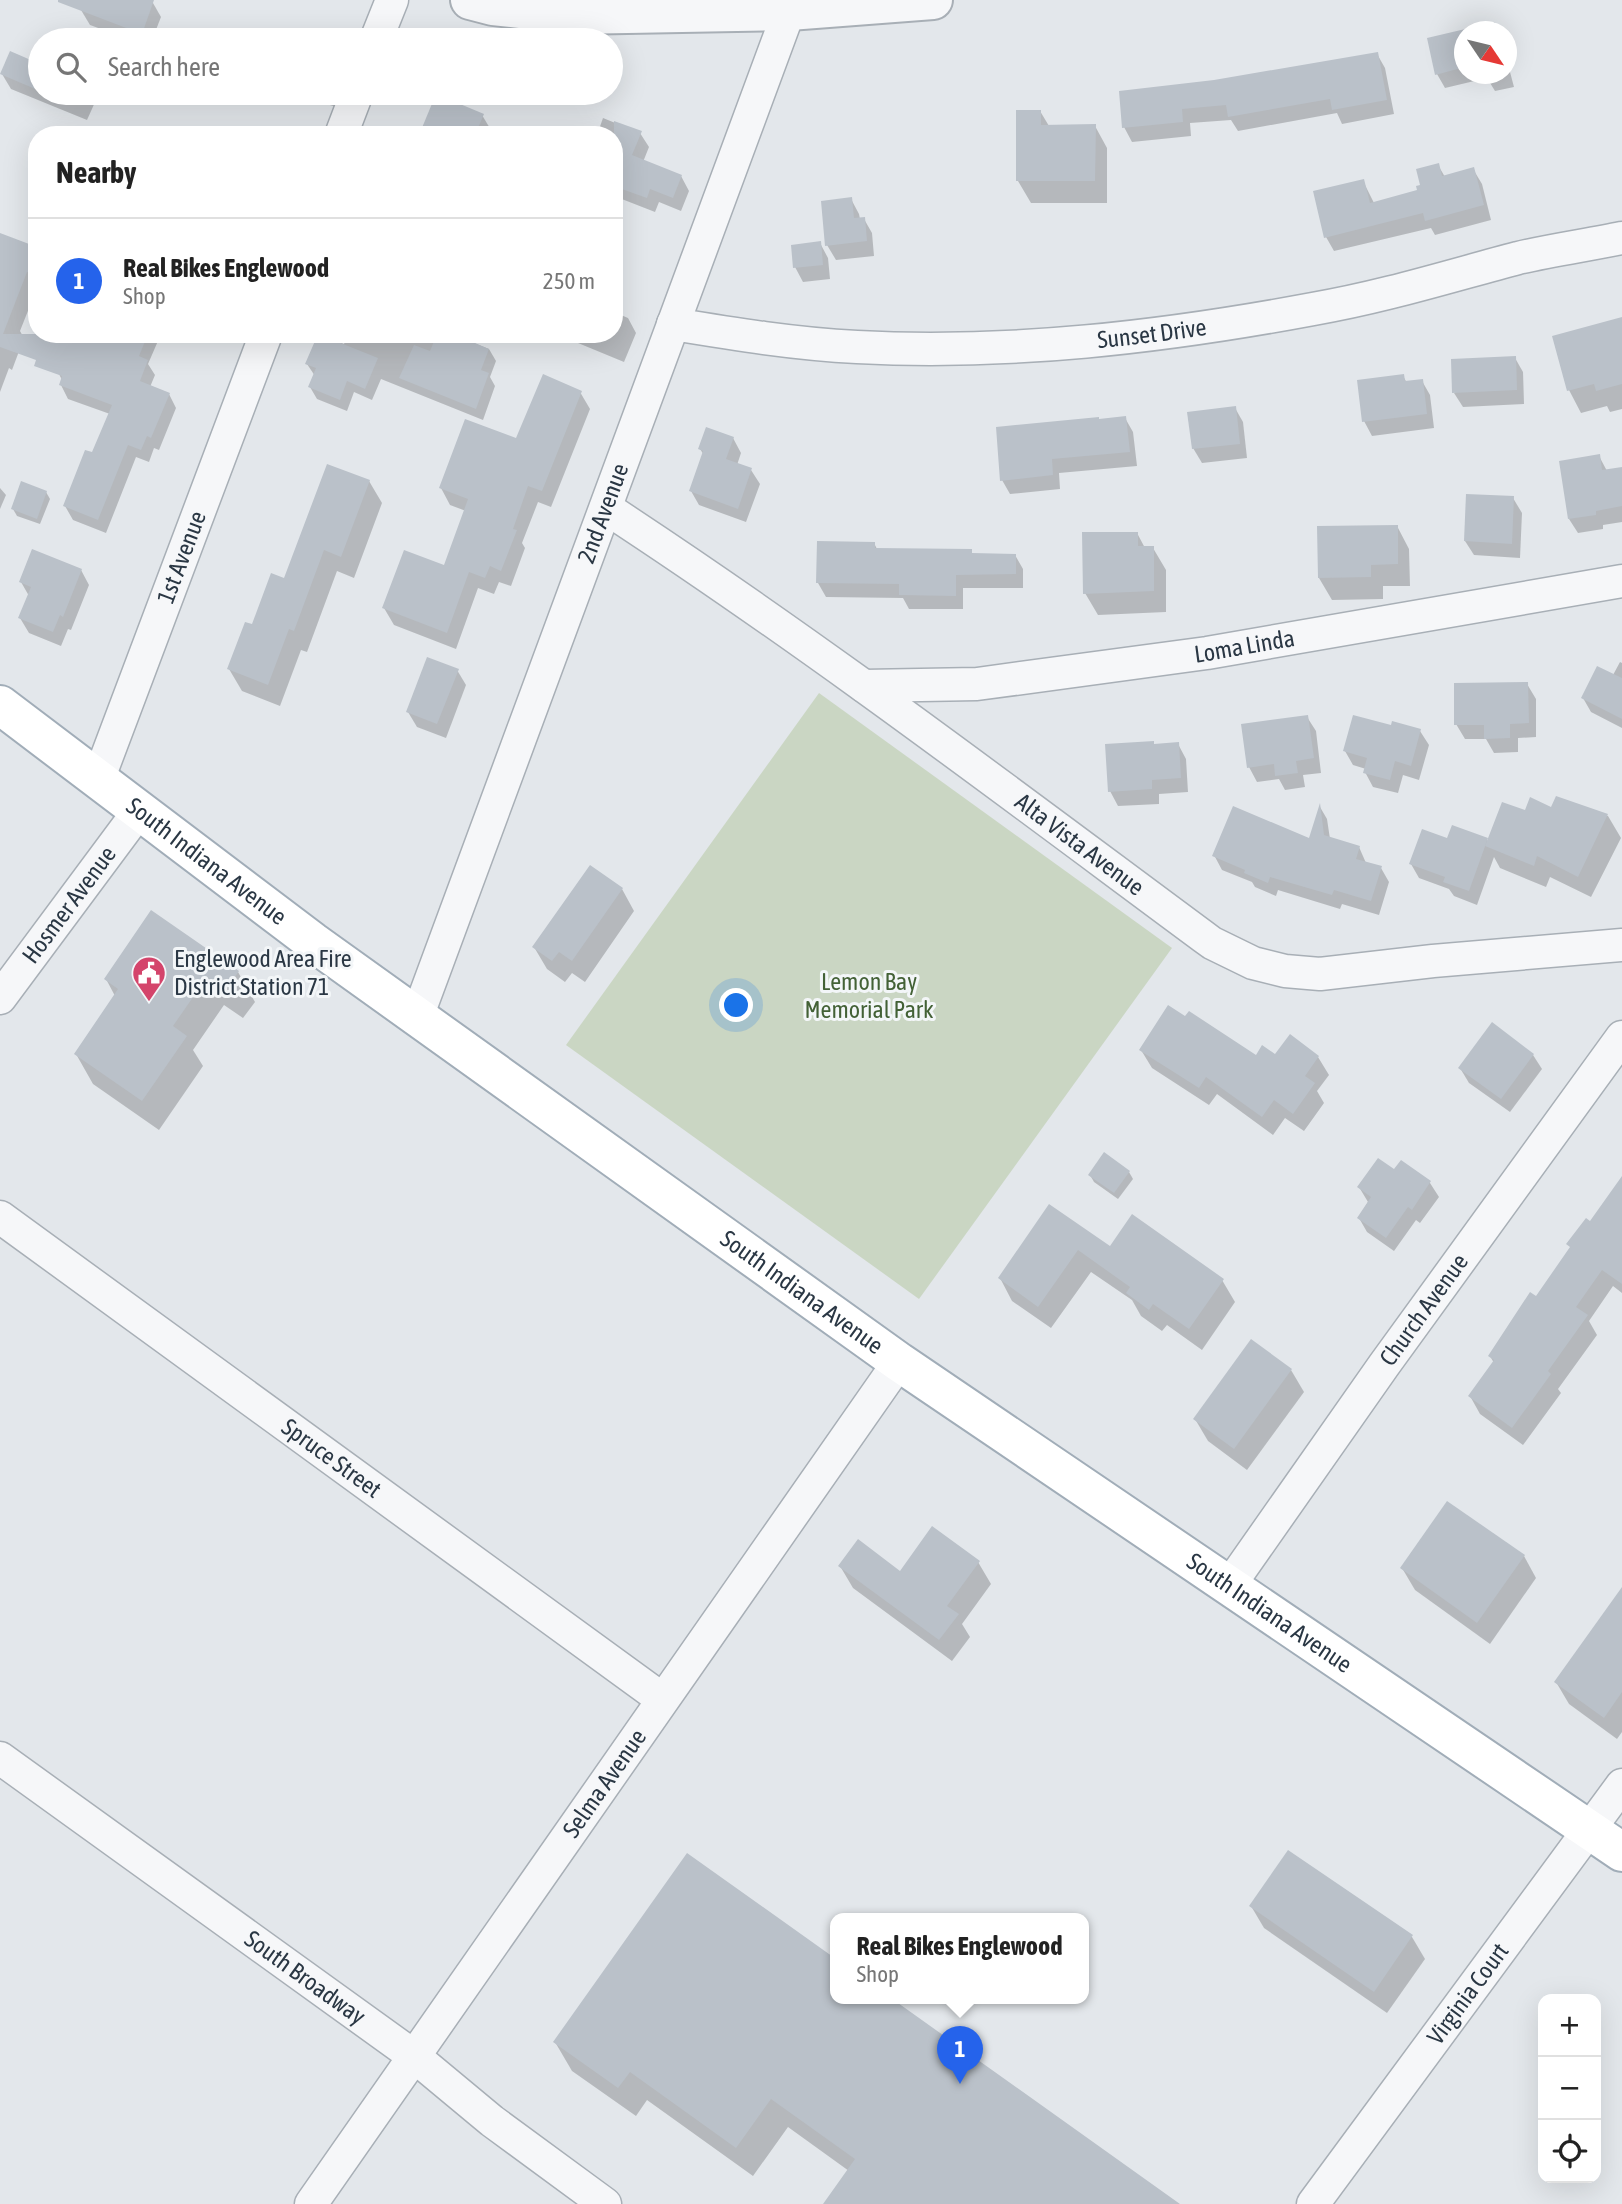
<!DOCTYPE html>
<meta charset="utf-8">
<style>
:root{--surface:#fff;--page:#f6f6f6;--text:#222;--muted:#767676;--line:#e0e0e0;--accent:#2563eb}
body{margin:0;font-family:"Asap Condensed",sans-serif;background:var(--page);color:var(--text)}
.controls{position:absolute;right:21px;bottom:21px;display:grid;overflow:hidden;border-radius:14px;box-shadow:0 7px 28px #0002}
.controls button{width:63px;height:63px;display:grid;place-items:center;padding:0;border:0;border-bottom:2px solid var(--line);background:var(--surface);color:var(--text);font:35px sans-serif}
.compass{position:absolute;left:1454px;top:21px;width:63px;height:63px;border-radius:50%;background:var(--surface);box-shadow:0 7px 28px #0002;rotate:125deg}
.you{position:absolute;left:737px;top:1006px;width:24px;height:24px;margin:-18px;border:5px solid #fff;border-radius:50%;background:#1a73e8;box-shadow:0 0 0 10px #1a73e833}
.badge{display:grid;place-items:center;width:46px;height:46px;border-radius:50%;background:var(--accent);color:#fff;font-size:23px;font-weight:700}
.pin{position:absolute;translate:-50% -58px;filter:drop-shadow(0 2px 4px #0008)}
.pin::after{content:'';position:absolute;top:37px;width:24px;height:21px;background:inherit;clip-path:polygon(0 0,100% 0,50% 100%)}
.popup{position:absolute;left:830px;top:1913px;width:259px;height:91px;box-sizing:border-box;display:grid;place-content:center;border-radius:14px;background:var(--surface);filter:drop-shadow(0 2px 5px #0005);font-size:23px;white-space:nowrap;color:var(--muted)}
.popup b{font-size:26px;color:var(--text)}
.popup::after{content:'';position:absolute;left:50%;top:100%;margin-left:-14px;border:14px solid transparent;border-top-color:var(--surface)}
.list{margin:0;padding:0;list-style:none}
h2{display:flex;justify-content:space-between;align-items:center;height:91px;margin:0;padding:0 28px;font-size:30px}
h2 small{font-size:23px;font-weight:400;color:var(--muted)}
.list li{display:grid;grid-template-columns:46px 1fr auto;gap:21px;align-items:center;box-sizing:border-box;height:126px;padding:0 28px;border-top:2px solid var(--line)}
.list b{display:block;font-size:26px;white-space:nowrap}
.list p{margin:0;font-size:23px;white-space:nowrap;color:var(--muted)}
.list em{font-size:23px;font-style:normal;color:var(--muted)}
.icon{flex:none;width:38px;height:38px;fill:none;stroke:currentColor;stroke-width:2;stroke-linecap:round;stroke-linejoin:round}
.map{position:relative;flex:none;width:1622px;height:2204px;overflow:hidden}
.search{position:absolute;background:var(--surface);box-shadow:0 7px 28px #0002;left:28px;top:28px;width:595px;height:77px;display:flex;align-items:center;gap:18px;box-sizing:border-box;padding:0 24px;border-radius:38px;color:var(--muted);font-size:26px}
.panel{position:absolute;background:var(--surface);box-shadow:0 7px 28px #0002;left:28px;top:126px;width:595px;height:217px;border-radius:28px}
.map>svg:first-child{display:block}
.green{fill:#cad6c3}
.shadow{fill:#0003}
.building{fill:#bac1c9}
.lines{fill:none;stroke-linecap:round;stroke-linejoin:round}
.minor-casing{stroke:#a8afb6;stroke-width:35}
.tertiary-casing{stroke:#a8afb6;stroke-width:42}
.primary-casing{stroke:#a1adb8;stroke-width:42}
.minor{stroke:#f6f7f9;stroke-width:32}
.tertiary{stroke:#f6f7f9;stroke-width:38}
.primary{stroke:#fff;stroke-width:38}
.labels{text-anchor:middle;stroke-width:6;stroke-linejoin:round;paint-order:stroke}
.street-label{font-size:24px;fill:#2a3744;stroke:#f3f6f8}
.poi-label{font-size:24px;fill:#2a3744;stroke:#f3f6f8;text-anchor:start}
.park-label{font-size:24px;fill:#436136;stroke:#f3f6f8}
</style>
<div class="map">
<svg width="1622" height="2204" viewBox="0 0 1622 2204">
<rect width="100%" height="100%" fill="#e3e7eb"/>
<path class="green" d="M819 693 1172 948 919 1299 566 1045Z"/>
<g class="shadow">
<path d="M85 0H145L153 3 161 17 152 40H131L90 25 81 10Z"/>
<path d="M1494 24 1498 32H1464V74H1506V57L1514 87 1495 91 1487 78 1445 88 1437 74 1429 40Z"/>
<path d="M1377 54 1385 68 1394 114 1342 124 1337 113 1238 131 1231 120 1190 123 1191 136 1132 142 1124 127 1214 82Z"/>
<path d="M40 60V93H91L96 100 87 120 11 89 2 74 38 65Z"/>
<path d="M289 93H345L340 108Z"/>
<path d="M1040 111 1049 126H1095L1107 148V203H1031L1018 181Z"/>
<path d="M482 115 491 130 489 135H421Z"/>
<path d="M603 118 640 133 649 147 643 162 681 176 689 191 681 211 659 202 655 212 614 196V135H597Z"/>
<path d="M1438 165 1445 177 1473 169 1482 184 1491 220 1435 235 1431 228 1334 251 1326 237 1363 181 1374 203 1419 192Z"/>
<path d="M851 199 859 214 860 219H864L872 233 874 256 836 260 827 245Z"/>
<path d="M820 243 828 258 830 279 803 282 795 267Z"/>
<path d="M37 249V288L20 331 24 338 12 370 9 368 0 392V257Z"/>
<path d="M614 312 628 318 636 333 624 362 578 343 573 334H614Z"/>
<path d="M1622 319V409L1610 412 1607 406 1581 413 1569 390Z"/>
<path d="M76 334H161L148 364 155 375 150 387 169 394 176 408 159 450 154 448 149 462 136 457 106 533 73 520 65 506 93 455 110 414 68 399 61 385 62 380 59 374Z"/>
<path d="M320 334 344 344 348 334H469L466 340 489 349 496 361 490 377 495 386 483 420 381 379 372 400 354 392 347 411 317 399 310 387 315 376 307 364Z"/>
<path d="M1515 358 1523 372 1524 404 1463 407 1454 393Z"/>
<path d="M1403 376 1407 383 1422 381 1430 395 1434 428 1372 436 1364 421Z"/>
<path d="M580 392 590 409 551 507 538 502 522 543 525 548 511 586 499 582 494 594 478 588 456 649 394 625 384 608 445 567 466 511 450 505 441 488 517 441Z"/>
<path d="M1235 408 1243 422 1247 458 1202 463 1193 448Z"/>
<path d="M1125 418 1133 432 1137 466 1059 473 1060 489 1010 494 1002 480Z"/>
<path d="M733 438 741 453 737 465 751 470 760 484 746 522 699 505 691 491 704 455 700 449Z"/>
<path d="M1599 456 1607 471 1622 468V522L1603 525V529L1578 533 1569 519Z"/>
<path d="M369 481 382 503 354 578 337 571 307 652 301 650 280 706 242 691 229 669 285 580Z"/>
<path d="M0 488 6 495 0 509Z"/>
<path d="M46 492 50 499 40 524 17 516 13 509Z"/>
<path d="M1513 498 1522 513 1520 558 1474 555 1465 541Z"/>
<path d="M1397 526 1409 549 1410 586H1383V599L1332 600 1319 578Z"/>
<path d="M1137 533 1145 548H1153L1166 570V612L1098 615 1085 593Z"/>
<path d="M874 543 877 549 971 551 973 555H1015L1023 569V588H963V609H909L903 598 826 597 818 583Z"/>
<path d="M81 570 89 585 71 630 68 629 61 646 29 633 20 618 29 596 21 582Z"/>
<path d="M1620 662 1622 663V728L1591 712 1583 698 1613 675Z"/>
<path d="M457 670 466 685 446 738 417 727 408 712Z"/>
<path d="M1527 684 1536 699V737L1518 738V752L1494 753 1486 739H1465L1456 724Z"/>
<path d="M1307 717 1316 731 1321 773 1303 775 1305 787 1285 790 1279 779 1257 782 1249 767Z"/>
<path d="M1392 728 1420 731 1429 745 1419 780 1403 775 1398 793 1373 787 1365 772 1366 769 1353 765 1345 751Z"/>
<path d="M1178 744 1186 759 1188 792 1159 794V804L1118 806 1110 791 1155 746Z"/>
<path d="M1557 798 1608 816 1621 838 1591 897 1550 877 1546 887 1500 868 1494 857 1477 905 1454 896 1449 889 1419 878 1411 864 1448 840H1487L1489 843 1552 809Z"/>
<path d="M1320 807 1327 819 1330 839 1359 847 1366 863 1381 868 1389 882 1379 915 1342 904 1340 909 1278 890 1276 896 1255 887 1252 882 1222 870 1214 855 1310 841Z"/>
<path d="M622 889 634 911 585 982 572 973 565 982 547 969 534 947Z"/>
<path d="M238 972 255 1002 243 1018 224 1005 193 1050 203 1066 159 1130 93 1084 76 1054 115 996 106 979Z"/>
<path d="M1186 1018 1256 1057H1318L1329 1075 1317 1091 1324 1103 1304 1131 1285 1118 1273 1135 1217 1094 1209 1105 1152 1068 1141 1050Z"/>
<path d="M1533 1055 1542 1069 1510 1112 1469 1083 1460 1068Z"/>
<path d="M1402 1162 1430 1183 1439 1197 1420 1223 1416 1220 1394 1251 1367 1232 1359 1218 1368 1202 1359 1187 1394 1172Z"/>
<path d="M1129 1172 1133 1179 1118 1199 1094 1182 1090 1175Z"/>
<path d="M1622 1179V1293L1613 1286 1589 1321 1597 1335 1558 1389 1561 1393 1523 1445 1480 1414 1470 1396 1494 1363 1490 1356 1536 1298Z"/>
<path d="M1050 1206 1111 1248 1222 1280 1235 1302 1202 1350 1167 1325 1162 1331 1141 1316 1132 1300 1091 1272 1051 1328 1012 1301 1000 1278Z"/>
<path d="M1291 1370 1304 1392 1247 1470 1208 1441 1195 1419Z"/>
<path d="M1524 1556 1536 1578 1490 1644 1415 1590 1402 1568Z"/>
<path d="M978 1562 991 1584 962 1624 970 1637 952 1661 853 1588 840 1566 900 1573Z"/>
<path d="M1622 1612V1732L1617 1739 1569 1704 1556 1682Z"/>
<path d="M1251 1906 1412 1937 1425 1959 1387 2013 1264 1928Z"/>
<path d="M836 1998 1177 2204H825L849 2171 788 2127 753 2176 647 2100 636 2116 572 2071 555 2042Z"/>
</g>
<g class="building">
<path d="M58 0H154L142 34 58 2Z"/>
<path d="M1495 22 1497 32H1465V67L1435 75 1427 38Z"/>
<path d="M10 51 40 64V91L0 74Z"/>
<path d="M1378 52 1387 100 1332 110 1330 99 1228 117 1226 105 1182 109 1183 122 1122 128 1119 91 1214 80Z"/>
<path d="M436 94 484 114 475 135H419Z"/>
<path d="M1016 110H1041V125L1096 124 1095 181H1016Z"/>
<path d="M614 121 642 131 632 155 682 175 673 198 650 189 647 198 619 188 614 197Z"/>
<path d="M1439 163 1442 176 1474 167 1484 205 1425 221 1423 213 1324 238 1313 191 1364 179 1370 203 1417 190 1416 186 1420 185 1416 169Z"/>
<path d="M852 197 854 218 865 217 867 241 825 246 821 201Z"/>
<path d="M0 233 37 247V275L27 272 3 334H148L139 356 148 360 140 381 170 393 151 438 147 436 141 450 128 445 98 520 63 506 85 450 92 452 112 405 59 385 62 376 34 366 36 360 0 347Z"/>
<path d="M821 241 823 265 793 268 791 245Z"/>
<path d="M1622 317V384L1596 391 1594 384 1567 391 1552 336Z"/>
<path d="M318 334 378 358 365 389 347 381 340 400 308 387 316 368 305 364Z"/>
<path d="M437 334H454L489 349 481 370 489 373 476 409 399 378 414 345 430 351Z"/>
<path d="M1516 356 1517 390 1452 393 1451 359Z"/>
<path d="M543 374 582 391 542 491 528 486 513 529 517 530 501 571 490 566 485 578 469 572 447 633 382 608 404 550 444 565 468 499 439 488 465 419 516 438Z"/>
<path d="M1404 374 1405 381 1423 379 1427 414 1362 422 1357 380Z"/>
<path d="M1236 406 1240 444 1192 449 1187 412Z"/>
<path d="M1126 416 1130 452 1052 459 1053 475 1000 481 996 427 1099 417V419Z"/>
<path d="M706 427 734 437 726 459 752 468 738 509 689 491 703 451 698 449Z"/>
<path d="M1600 454 1602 470 1622 467V506L1596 511V515L1568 519 1559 461Z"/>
<path d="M327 464 370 480 341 557 324 550 294 631 289 629 268 685 227 669 245 622 252 624 271 573 284 578Z"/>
<path d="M21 481 47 491 37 519 11 509Z"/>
<path d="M1466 494 1514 496 1512 544 1464 541Z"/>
<path d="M1398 525V564L1371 565V577L1318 578 1317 526Z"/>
<path d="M1082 532H1138V546H1154V591L1083 594Z"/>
<path d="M817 541 875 542V548L972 549V553L1016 554V574L956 575V596L899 595V584L816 583Z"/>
<path d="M32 549 82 569 63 617 60 615 53 632 18 618 31 587 19 582Z"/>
<path d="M427 657 459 669 437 724 406 712Z"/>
<path d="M1597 666 1622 678V719L1581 698Z"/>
<path d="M1528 682 1529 723 1510 724V738L1484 739V725H1454V683Z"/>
<path d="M1308 715 1314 758 1296 761 1298 773 1275 776 1274 764 1247 768 1241 724Z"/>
<path d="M1353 715 1391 725 1392 721 1421 729 1411 766 1395 761 1390 780 1363 773 1367 758 1343 751Z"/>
<path d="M1154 741V744L1179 742 1181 778 1152 780V789L1108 792 1105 744Z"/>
<path d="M1556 796 1608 814 1578 877 1537 856 1534 866 1485 846 1502 802 1525 810 1530 797 1551 807Z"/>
<path d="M1320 803 1324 835 1360 846 1356 859 1382 866 1371 901 1334 890 1332 895 1270 877 1268 883 1244 873 1245 870 1212 856 1233 806 1309 838Z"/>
<path d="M1452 825 1488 838 1469 891 1443 882 1445 877 1409 864 1422 829 1447 838Z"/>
<path d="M590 865 623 888 572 961 559 952 552 961 532 947Z"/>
<path d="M151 910 239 971 226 990 207 977 173 1026 187 1036 142 1101 74 1054 118 989 104 979Z"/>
<path d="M1168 1005 1185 1016 1189 1011 1256 1055 1262 1045 1275 1054 1290 1034 1319 1056 1305 1076 1315 1083 1293 1114 1274 1100 1262 1117 1206 1077 1199 1088 1139 1050Z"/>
<path d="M1492 1022 1534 1054 1501 1099 1458 1068Z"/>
<path d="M1104 1152 1130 1171 1114 1193 1088 1175Z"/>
<path d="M1378 1158 1394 1169 1401 1160 1431 1181 1412 1210 1408 1207 1386 1238 1357 1218 1371 1197 1357 1187Z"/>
<path d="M1622 1176V1284L1602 1270 1576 1307 1588 1315 1548 1371 1551 1374 1512 1428 1468 1396 1494 1360 1488 1356 1530 1292 1536 1296 1570 1247 1566 1244 1586 1218 1590 1221Z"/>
<path d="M1049 1204 1110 1246 1132 1214 1224 1279 1189 1329 1153 1304 1149 1310 1126 1293 1130 1287 1078 1250 1038 1307 998 1278Z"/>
<path d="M1251 1339 1292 1369 1234 1449 1193 1419Z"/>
<path d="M1447 1501 1525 1555 1477 1623 1400 1568Z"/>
<path d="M932 1526 980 1561 947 1606 959 1614 939 1640 838 1566 858 1539 900 1571Z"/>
<path d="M1622 1587V1692L1604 1718 1554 1682Z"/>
<path d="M1288 1850 1413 1935 1374 1992 1249 1906Z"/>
<path d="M687 1853 836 1959V1998H891L1180 2204H823L855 2159 771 2099 736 2148 630 2072 618 2088 553 2042Z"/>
</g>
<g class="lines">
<g class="minor-casing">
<g id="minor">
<path d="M376 40 392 0"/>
<path d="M341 135 357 93"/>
<path id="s1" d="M673 324C734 334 795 344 857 347 1009 355 1163 337 1313 309 1383 297 1450 276 1518 258 1552 250 1588 245 1622 238"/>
<path id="s2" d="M606 508C814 644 1012 795 1212 943L1253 963 1285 971 1320 974 1433 961 1622 945"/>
<path id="s3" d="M864 686 977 684 1207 653 1622 581"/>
<path id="s4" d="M98 780 266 334"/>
<path id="s5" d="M0 998 139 811"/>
<path id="s6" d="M417 1017 789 11"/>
<path id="s7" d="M0 1217 662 1699"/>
<path id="s8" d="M1229 1586 1384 1365 1622 1037"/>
<path id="s9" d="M0 1758 415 2057 492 2121 605 2204"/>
<path id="s10" d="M311 2204 899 1362"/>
<path id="s11" d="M1313 2204 1622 1785"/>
</g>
</g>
<g class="tertiary-casing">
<path id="tertiary" d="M470 0 493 6 573 15 789 11 933 0"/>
</g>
<g class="primary-casing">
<g id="primary">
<path id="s12" d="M0 705 313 942 899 1362 1622 1852"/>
</g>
</g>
<use href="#minor" class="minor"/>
<use href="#tertiary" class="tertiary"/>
<use href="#primary" class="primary"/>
</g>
<defs>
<g id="civic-pin" transform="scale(1.75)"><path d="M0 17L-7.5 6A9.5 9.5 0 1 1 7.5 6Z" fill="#d4446b" stroke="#f3f6f8"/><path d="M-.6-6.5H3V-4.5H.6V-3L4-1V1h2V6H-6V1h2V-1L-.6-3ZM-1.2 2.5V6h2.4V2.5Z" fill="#fff"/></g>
</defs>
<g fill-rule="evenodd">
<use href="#civic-pin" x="149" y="973"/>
</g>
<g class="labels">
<g class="street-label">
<text dy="8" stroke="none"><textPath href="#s1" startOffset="481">Sunset Drive</textPath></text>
<text dy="8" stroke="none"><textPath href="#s6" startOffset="537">2nd Avenue</textPath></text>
<text dy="8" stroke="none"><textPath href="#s4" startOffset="238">1st Avenue</textPath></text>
<text dy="8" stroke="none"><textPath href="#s3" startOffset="383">Loma Linda</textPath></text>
<text dy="8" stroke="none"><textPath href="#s2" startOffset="581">Alta Vista Avenue</textPath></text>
<text dy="8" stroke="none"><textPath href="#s12" startOffset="259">South Indiana Avenue</textPath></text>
<text dy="8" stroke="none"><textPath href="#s5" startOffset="116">Hosmer Avenue</textPath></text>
<text dy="8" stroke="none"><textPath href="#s12" startOffset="994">South Indiana Avenue</textPath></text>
<text dy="8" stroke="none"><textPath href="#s8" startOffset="338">Church Avenue</textPath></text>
<text dy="8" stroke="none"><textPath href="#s7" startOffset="410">Spruce Street</textPath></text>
<text dy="8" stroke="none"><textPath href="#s12" startOffset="1561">South Indiana Avenue</textPath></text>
<text dy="8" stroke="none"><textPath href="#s10" startOffset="513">Selma Avenue</textPath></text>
<text dy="8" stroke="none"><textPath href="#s9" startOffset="376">South Broadway</textPath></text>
<text dy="8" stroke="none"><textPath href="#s11" startOffset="261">Virginia Court</textPath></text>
</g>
<g class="poi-label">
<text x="174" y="967">Englewood Area Fire<tspan x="174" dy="28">District Station 71</tspan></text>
</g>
<g class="park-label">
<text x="869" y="990">Lemon Bay<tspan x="869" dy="28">Memorial Park</tspan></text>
</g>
</g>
</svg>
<div class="controls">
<button>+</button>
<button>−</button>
<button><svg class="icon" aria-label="locate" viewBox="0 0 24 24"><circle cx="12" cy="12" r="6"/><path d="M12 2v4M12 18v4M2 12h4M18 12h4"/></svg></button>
</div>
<svg class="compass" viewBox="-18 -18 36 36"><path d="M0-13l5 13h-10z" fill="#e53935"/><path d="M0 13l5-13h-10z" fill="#767676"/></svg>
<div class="you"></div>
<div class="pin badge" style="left:960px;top:2084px">1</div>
<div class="popup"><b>Real Bikes Englewood</b>Shop</div>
<div class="search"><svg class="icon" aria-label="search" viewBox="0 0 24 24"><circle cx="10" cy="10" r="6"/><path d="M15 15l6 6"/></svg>Search here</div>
<section class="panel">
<h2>Nearby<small></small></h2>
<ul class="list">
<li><span class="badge">1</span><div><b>Real Bikes Englewood</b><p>Shop</p></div><em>250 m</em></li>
</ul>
</section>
</div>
